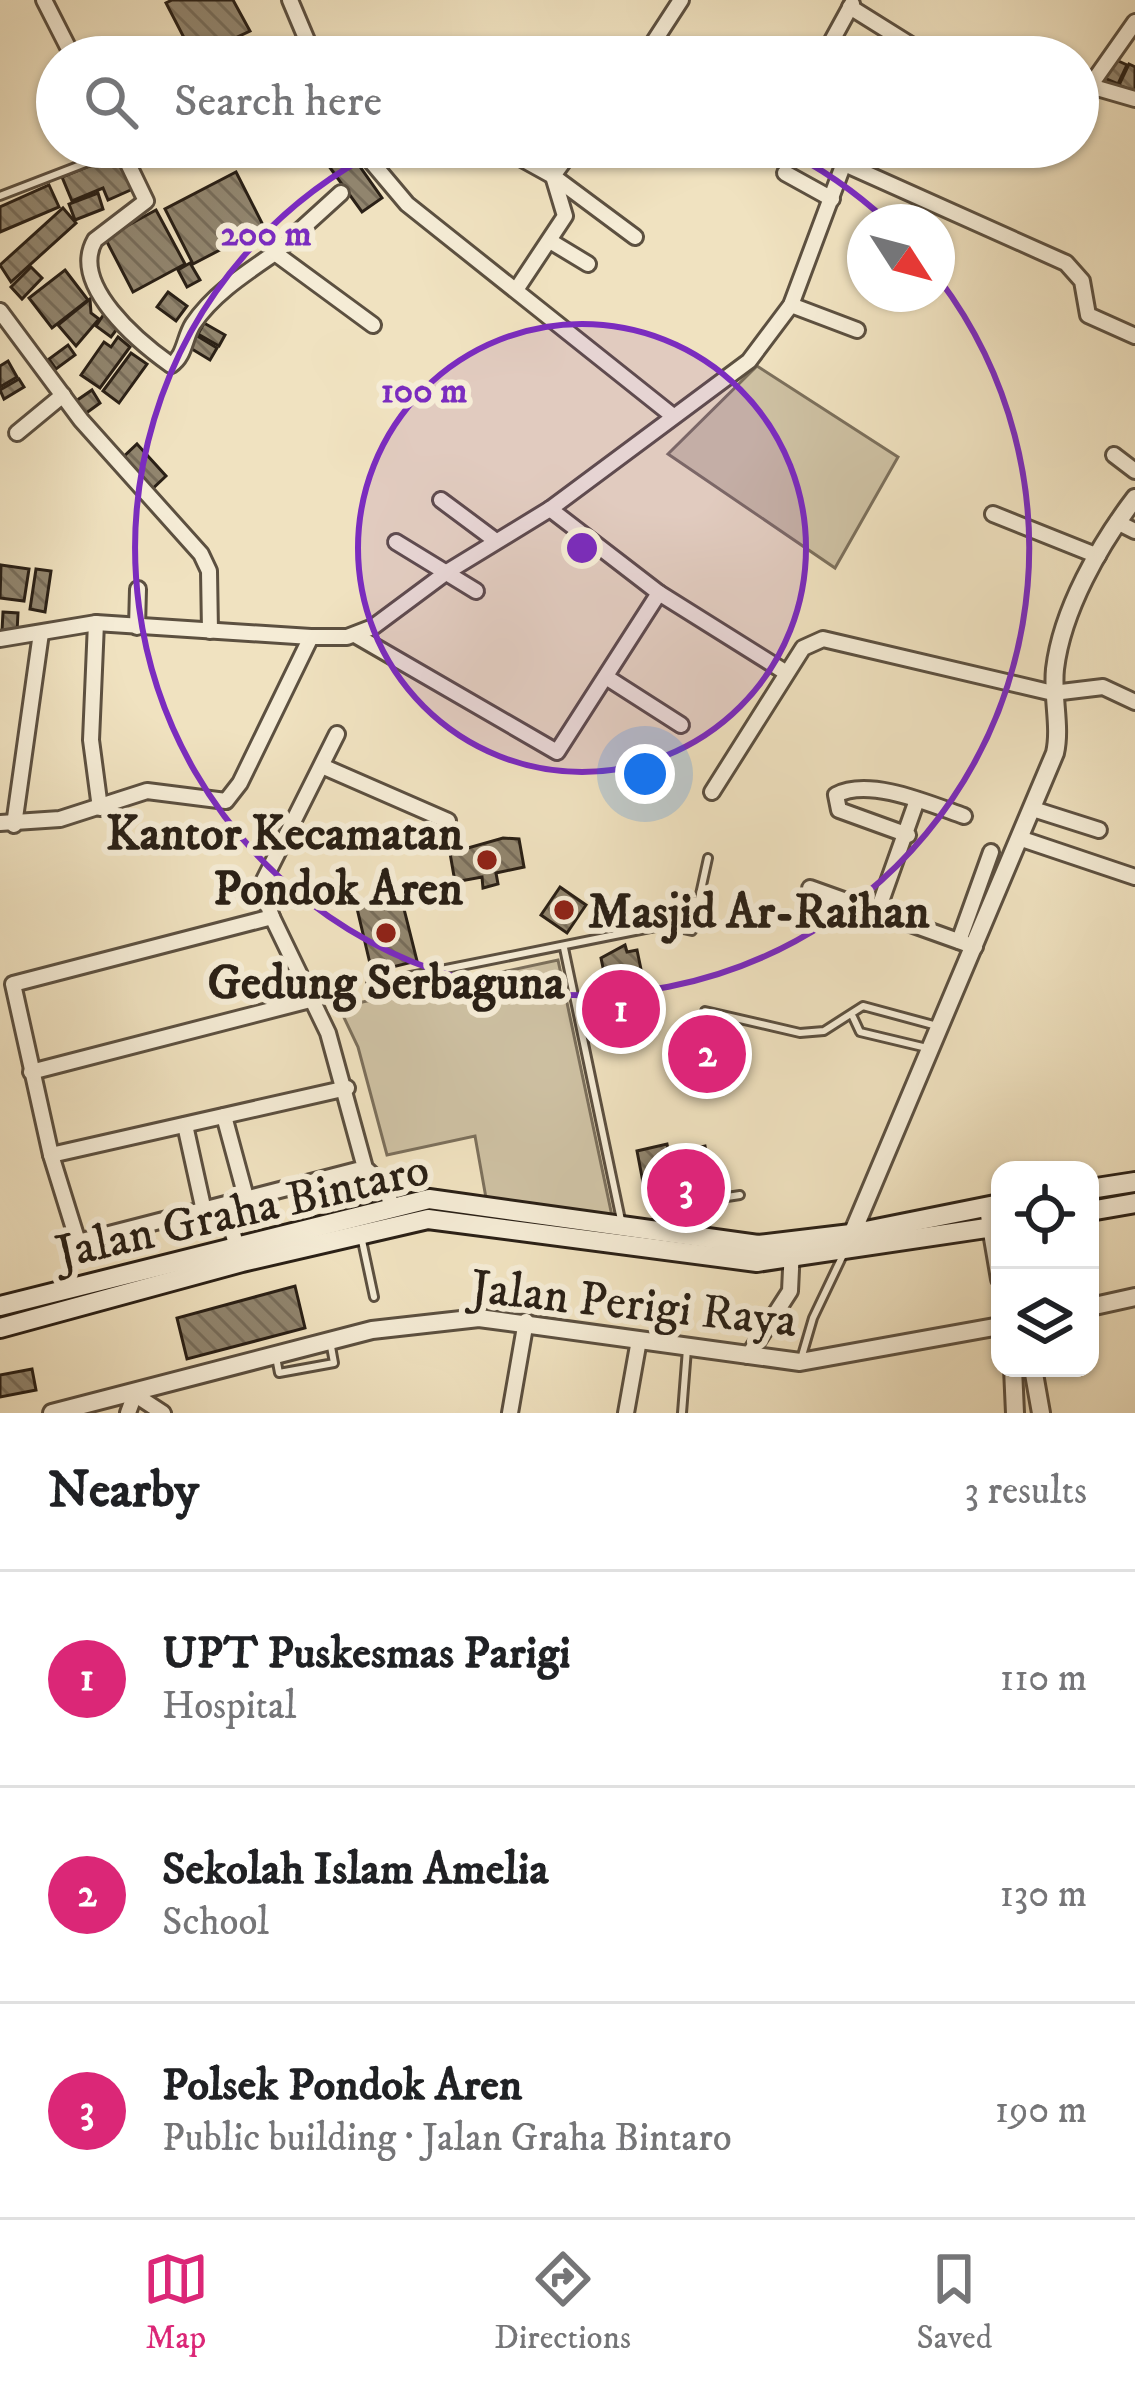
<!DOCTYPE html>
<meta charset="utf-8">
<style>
:root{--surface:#fff;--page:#f6f6f6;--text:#202124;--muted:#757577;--line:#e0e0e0;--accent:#db2777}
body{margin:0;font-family:"IM FELL DW Pica",serif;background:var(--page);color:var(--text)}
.controls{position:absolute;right:36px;bottom:36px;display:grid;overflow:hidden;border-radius:24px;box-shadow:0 3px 9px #0004}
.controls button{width:108px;height:108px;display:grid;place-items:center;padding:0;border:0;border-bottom:3px solid var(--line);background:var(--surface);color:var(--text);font:60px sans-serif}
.compass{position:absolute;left:847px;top:204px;width:108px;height:108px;border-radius:50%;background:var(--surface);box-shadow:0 3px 9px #0004;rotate:126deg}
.you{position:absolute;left:645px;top:774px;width:42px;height:42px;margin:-30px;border:9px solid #fff;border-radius:50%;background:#1a73e8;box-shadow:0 0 0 18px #1a73e833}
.badge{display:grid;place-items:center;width:78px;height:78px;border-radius:50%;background:var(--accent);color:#fff;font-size:39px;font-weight:700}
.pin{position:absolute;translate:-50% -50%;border:6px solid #fff;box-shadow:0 3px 12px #0006}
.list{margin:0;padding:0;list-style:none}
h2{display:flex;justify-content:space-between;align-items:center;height:156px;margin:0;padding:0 48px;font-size:51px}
h2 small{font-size:39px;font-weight:400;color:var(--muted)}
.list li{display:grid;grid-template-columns:78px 1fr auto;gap:36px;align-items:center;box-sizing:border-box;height:216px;padding:0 48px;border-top:3px solid var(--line)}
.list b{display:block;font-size:45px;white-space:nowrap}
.list p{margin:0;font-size:39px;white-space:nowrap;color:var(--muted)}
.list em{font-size:39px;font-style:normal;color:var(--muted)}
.icon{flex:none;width:66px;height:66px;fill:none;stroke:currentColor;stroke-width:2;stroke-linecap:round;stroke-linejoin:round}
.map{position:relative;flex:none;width:1135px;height:1413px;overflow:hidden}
.search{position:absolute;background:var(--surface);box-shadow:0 3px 9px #0004;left:36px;right:36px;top:36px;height:132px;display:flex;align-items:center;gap:30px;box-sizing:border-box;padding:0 42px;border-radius:66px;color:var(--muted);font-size:45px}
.sheet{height:804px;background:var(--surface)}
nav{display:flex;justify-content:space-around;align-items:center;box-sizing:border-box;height:168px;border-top:3px solid var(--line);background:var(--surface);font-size:33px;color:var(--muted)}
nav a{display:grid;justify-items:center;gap:6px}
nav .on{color:var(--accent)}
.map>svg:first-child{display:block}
.park{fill:#cec1a3;stroke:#7c705c;stroke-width:3}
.building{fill:url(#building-back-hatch);stroke:#2a2016;stroke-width:3}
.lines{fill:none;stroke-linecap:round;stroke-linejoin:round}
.service-casing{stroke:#5c5040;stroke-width:12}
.minor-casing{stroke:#5c5040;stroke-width:20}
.tertiary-casing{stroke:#5c5040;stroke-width:22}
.secondary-casing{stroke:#2a2016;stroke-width:24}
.service{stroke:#f5ecd6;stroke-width:6}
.minor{stroke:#f5ecd6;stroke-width:14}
.tertiary{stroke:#f5ecd6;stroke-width:16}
.secondary{stroke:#f5ecd6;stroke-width:18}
.ring{fill:none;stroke:#7b2cbf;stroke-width:6}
.poi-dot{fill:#8f2418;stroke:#f5ecd6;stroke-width:4.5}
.labels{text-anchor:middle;stroke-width:12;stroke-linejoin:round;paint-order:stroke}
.poi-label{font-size:48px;font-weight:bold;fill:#2a2016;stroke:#f5ecd6;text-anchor:end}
.street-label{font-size:48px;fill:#2a2016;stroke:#f5ecd6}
.centre{fill:#7b2cbf;stroke:#f5ecd6;stroke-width:6}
.ring-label{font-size:36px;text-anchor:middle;font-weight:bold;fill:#7b2cbf;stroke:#f5ecd6;stroke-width:12;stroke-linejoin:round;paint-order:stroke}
</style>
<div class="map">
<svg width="1135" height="1413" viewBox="0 0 1135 1413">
<defs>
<pattern id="building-back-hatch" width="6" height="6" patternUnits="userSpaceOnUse" patternTransform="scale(3)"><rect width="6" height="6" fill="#91856e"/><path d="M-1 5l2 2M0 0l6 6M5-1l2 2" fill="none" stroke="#776c59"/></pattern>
</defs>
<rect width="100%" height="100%" fill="#f0e2c0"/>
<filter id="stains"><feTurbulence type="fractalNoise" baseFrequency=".00167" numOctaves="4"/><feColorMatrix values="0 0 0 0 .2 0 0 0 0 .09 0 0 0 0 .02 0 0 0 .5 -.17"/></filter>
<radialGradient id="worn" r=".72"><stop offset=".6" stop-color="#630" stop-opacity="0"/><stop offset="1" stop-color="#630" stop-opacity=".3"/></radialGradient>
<g class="park">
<path d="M757 366 898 457 835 568 668 454Z"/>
<path d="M558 960 612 1216 486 1198 475 1136 387 1155 358 1047 339 1007Z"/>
</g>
<g class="building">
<path d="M172 0H233L250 31 194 57 166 3Z"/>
<path d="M1114 59 1127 65 1118 84 1104 78Z"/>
<path d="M1129 64 1135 67V92L1119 85Z"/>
<path d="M315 147H346L382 198 362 212Z"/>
<path d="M121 153 135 188 108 200 103 188 72 201 62 177Z"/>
<path d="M236 172 264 227 193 264 165 209Z"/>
<path d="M49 185 59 207 0 232V207Z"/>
<path d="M98 193 103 209 75 220 69 204Z"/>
<path d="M63 208 76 223 11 282 0 265Z"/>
<path d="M156 210 185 264 133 292 105 238Z"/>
<path d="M190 263 200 280 187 287 178 270Z"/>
<path d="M31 267 42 278 22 299 11 287Z"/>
<path d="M65 270 88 300 52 328 29 298Z"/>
<path d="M168 292 187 306 176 321 157 307Z"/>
<path d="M90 299 91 313 99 319 76 346 58 325Z"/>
<path d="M104 314 120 325 111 337 96 326Z"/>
<path d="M204 323 225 335 219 346 198 334Z"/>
<path d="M194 334 217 348 210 360 187 346Z"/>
<path d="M118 337 130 347 100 388 81 375 104 342 111 347Z"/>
<path d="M68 345 75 355 56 369 49 359Z"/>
<path d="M131 353 147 364 119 403 103 391Z"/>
<path d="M8 361 17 377 0 387V366Z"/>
<path d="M19 379 24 387 4 399 0 390Z"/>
<path d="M92 390 100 403 85 414 76 401Z"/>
<path d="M137 444 166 476 149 492 120 460Z"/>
<path d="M1 565 29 569 24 601 0 598Z"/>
<path d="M36 569 51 571 45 612 30 609Z"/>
<path d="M3 612 18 613 17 632 2 631Z"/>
<path d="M503 838 519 839 524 867 496 873 498 884 483 888 482 877 455 882 450 853Z"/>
<path d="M560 887 586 905 567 933 541 915Z"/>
<path d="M400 893 417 961 372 972 356 904Z"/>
<path d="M625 945 627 952 637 950 642 974 606 982 601 958Z"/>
<path d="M633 978 644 1028 615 1035 601 1001 608 1000 605 984Z"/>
<path d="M667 1144 669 1154 705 1146 712 1183 686 1188 688 1198 672 1201 670 1193 646 1198 637 1151Z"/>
<path d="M295 1286 305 1328 187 1359 177 1318Z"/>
<path d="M32 1369 36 1390 0 1397V1375Z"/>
</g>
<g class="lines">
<g class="service-casing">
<g id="service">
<path d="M0 196 122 149"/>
<path d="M564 948 621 1220"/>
<path d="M371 984 665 925 692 931 708 858"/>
<path d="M853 1017 860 1032 927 1048"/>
<path d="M725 1082 692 1071 705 1011 800 1033 824 1031 863 1006 937 1026"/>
<path d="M699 1234 701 1201 740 1195"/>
<path d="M361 1236 374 1297"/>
<path d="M276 1357 279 1373 334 1363 330 1341"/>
<path d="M801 1359 813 1318 843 1255"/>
<path d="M682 1413 687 1349"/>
</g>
</g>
<g class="minor-casing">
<g id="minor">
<path d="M44 0 73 57"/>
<path d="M290 0 314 57"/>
<path d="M850 7 930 57"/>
<path d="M1135 22 1090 86 1135 99"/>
<path d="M644 57 681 0"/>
<path d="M823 57 852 4"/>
<path d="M120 147 146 201 95 240C69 285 140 343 171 365 185 356 184 338 193 324 213 294 246 273 275 253L373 325"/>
<path d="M359 147 407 204 673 416"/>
<path d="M504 149 553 176 635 237"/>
<path d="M847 165 1066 263 1082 281 1088 315 1135 336"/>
<path d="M785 173 832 199"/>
<path d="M550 241 588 264"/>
<path d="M275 253 341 193"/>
<path d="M516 290 565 216 553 176 574 147"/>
<path d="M791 305 857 330"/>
<path d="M0 311 81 420 201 554 209 571 210 631"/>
<path d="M17 433 63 395"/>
<path d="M1114 455 1135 471"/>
<path d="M441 500 496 541"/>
<path d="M550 509 659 593 785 672"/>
<path d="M993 514 1098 556"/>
<path d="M1117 522 1135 531"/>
<path d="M396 542 476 591"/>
<path d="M96 623 91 740 100 808"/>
<path d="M137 627 138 589"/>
<path d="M355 635 557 752 659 593"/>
<path d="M0 639 96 623 311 637H347L373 627 447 572 550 509 749 361 791 305 850 147"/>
<path d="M606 677 681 725"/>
<path d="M322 766 448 821"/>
<path d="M712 792 803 648 823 639 1053 693 1103 687 1135 702"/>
<path d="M1033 809 1099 830"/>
<path d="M0 823 60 819 147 791 226 801 240 783 311 637"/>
<path d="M14 825 41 633"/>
<path d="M908 835 839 810 836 795C869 777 930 804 964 816"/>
<path d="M1022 839 1135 877"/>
<path d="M810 888 975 947"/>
<path d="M878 910 917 800"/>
<path d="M272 917 261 886 337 734"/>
<path d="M959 941 991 852"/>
<path d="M31 1072 314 999"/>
<path d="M224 1116 247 1201"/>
<path d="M185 1125 204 1211"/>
<path d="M51 1155 347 1088"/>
<path d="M365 1168 78 1242 51 1155 13 984 272 917 328 1033 365 1168 385 1187 392 1206"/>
<path d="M225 1206 236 1244"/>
<path d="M748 1356 790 1291 792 1248"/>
<path d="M137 1396 163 1413"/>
<path d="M128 1413 136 1391"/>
<path d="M510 1413 526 1321"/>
<path d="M626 1413 639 1340"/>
</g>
</g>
<g class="tertiary-casing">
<g id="tertiary">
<path d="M989 1215 1000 1279"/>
<path d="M849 1241 1055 753C1061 727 1052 697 1055 669 1062 610 1100 544 1135 498"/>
<path d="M1090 1307 1135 1297"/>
<path d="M1013 1368 1015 1413"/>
<path d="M1033 1368 1041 1413"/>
<path d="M52 1413 372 1330 479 1318 800 1362 1000 1326"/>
</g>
</g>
<g class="secondary-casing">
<g id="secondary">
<path d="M1090 1189 1135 1182"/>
<path d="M1090 1211 1135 1203"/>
<path d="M0 1306 429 1199 758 1245 851 1234 1000 1204"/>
<path d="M0 1328 242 1262 428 1219 757 1262 1000 1226"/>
</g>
</g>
<use href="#service" class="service"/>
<use href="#minor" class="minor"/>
<use href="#tertiary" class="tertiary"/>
<use href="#secondary" class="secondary"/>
</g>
<circle cx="582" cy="548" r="224" fill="#7b2cbf" fill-opacity=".12"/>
<g class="ring">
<circle cx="582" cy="548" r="224"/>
<path d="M781 148A447 447 0 0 1 887 221M939 279A447 447 0 1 1 383 148"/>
</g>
<g class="poi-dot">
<circle cx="487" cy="860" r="12"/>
<circle cx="564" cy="910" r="12"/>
<circle cx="386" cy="933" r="12"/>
</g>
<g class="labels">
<g class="poi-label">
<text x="463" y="849">Kantor Kecamatan<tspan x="463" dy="55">Pondok Aren</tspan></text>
<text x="588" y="927" text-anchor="start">Masjid Ar-Raihan</text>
<text x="386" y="998" text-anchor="middle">Gedung Serbaguna</text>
</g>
<g class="street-label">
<text transform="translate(242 1209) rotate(-13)" y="17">Jalan Graha Bintaro</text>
<text transform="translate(634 1302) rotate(6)" y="17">Jalan Perigi Raya</text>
</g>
</g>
<circle cx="582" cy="548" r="18" class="centre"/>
<g class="ring-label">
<text x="266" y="245">200 m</text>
<text x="424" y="402">100 m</text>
</g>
<rect width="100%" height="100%" filter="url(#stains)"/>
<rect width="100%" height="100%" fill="url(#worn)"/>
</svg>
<div class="controls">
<button><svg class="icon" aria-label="locate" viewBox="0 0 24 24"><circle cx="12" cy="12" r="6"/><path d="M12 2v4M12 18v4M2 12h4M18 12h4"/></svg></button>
<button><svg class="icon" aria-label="layers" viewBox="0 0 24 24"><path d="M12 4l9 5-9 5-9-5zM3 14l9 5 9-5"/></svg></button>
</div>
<svg class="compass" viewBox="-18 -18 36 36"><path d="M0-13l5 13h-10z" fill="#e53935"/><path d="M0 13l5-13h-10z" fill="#757577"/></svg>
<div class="you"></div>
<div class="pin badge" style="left:621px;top:1009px">1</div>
<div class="pin badge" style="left:707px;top:1054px">2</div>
<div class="pin badge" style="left:686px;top:1188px">3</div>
<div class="search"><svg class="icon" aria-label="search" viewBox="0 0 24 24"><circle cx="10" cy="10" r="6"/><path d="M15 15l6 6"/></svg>Search here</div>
</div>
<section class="sheet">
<h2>Nearby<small>3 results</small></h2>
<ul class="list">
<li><span class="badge">1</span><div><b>UPT Puskesmas Parigi</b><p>Hospital</p></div><em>110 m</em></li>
<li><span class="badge">2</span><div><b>Sekolah Islam Amelia</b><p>School</p></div><em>130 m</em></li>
<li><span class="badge">3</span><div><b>Polsek Pondok Aren</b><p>Public building · Jalan Graha Bintaro</p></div><em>190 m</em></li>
</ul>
</section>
<nav>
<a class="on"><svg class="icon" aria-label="map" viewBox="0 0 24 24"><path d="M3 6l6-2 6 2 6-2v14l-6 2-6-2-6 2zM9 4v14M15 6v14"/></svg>Map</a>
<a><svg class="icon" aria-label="directions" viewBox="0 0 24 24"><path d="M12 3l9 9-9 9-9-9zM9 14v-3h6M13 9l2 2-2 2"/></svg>Directions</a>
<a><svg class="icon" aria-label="saved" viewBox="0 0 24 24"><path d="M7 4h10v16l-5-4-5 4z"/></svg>Saved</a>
</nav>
